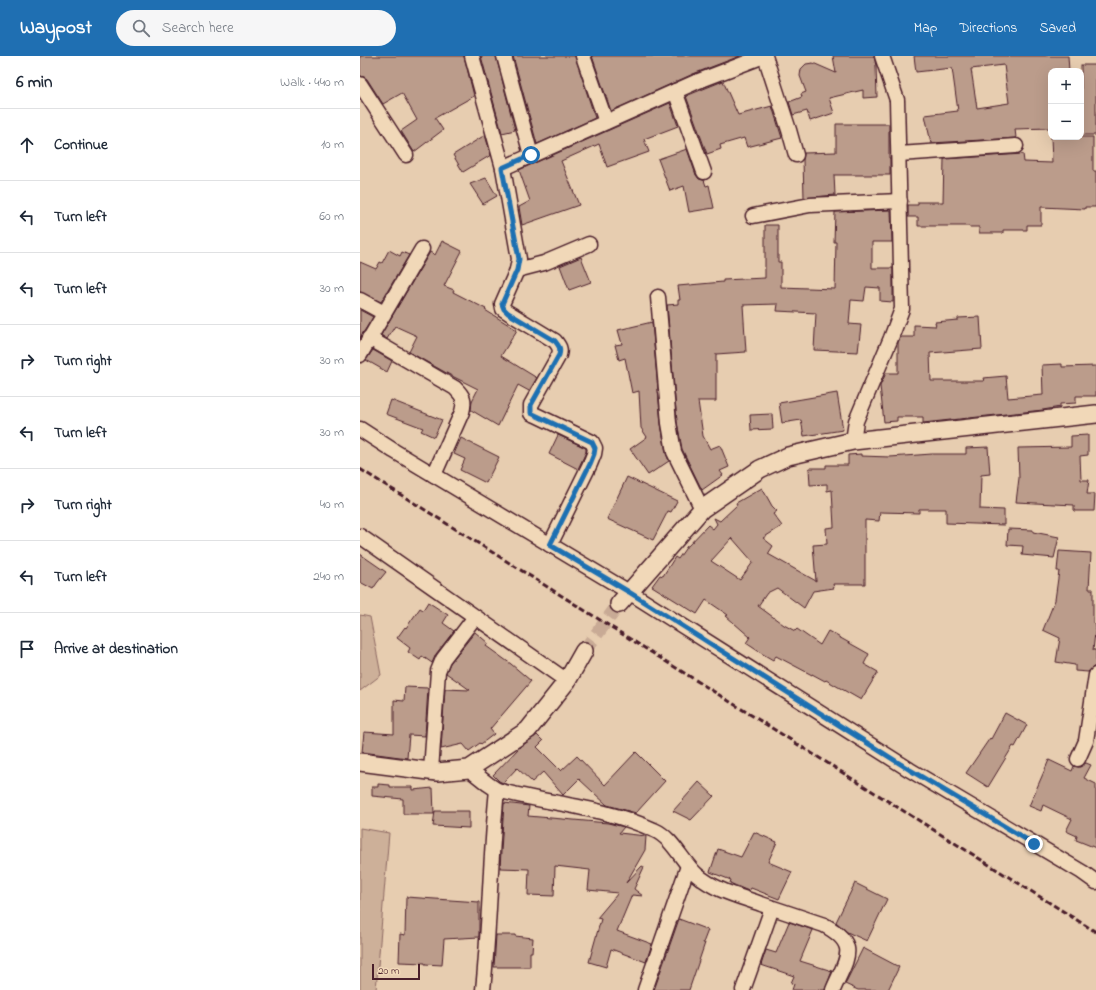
<!DOCTYPE html>
<meta charset="utf-8">
<style>
:root{--surface:#fff;--page:#f6f6f7;--text:#1f2937;--muted:#747a83;--line:#e0e1e3;--accent:#1f6fb2}
body{margin:0;font-family:"Indie Flower",sans-serif;background:var(--page);color:var(--text)}
.controls{position:absolute;right:12px;top:12px;display:grid;overflow:hidden;border-radius:8px;box-shadow:0 4px 16px #0002}
.controls button{width:36px;height:36px;display:grid;place-items:center;padding:0;border:0;border-bottom:1px solid var(--line);background:var(--surface);color:var(--text);font:20px sans-serif}
.scale{position:absolute;left:12px;bottom:10px;width:48px;box-sizing:border-box;padding-left:4px;border:2px solid #4a1f2b;border-top:0;font-size:11px;line-height:14px;white-space:nowrap;color:#4a1f2b;-webkit-text-stroke:3px #f1d8b8;paint-order:stroke}
.stop{position:absolute;width:12px;height:12px;margin:-9px;border:3px solid #1f6fb2;border-radius:50%;background:#fff}
.stop.end{background:#1f6fb2;border-color:#fff;box-shadow:0 1px 4px #0008}
.list{margin:0;padding:0;list-style:none}
h2{display:flex;justify-content:space-between;align-items:center;height:52px;margin:0;padding:0 16px;font-size:17px}
h2 small{font-size:13px;font-weight:400;color:var(--muted)}
.list li{display:grid;grid-template-columns:26px 1fr auto;gap:12px;align-items:center;box-sizing:border-box;height:72px;padding:0 16px;border-top:1px solid var(--line)}
.list b{display:block;font-size:15px;white-space:nowrap}
.list em{font-size:13px;font-style:normal;color:var(--muted)}
.icon{flex:none;width:22px;height:22px;fill:none;stroke:currentColor;stroke-width:2;stroke-linecap:round;stroke-linejoin:round}
.map{position:relative;flex:none;width:736px;height:934px;overflow:hidden}
header{display:flex;align-items:center;gap:24px;box-sizing:border-box;height:56px;padding:0 20px;background:var(--accent);color:#fff}
header strong{font-size:19px}
nav{display:flex;gap:22px;margin-inline-start:auto;font-size:14px}
.search{width:280px;height:36px;background:var(--page);display:flex;align-items:center;gap:10px;box-sizing:border-box;padding:0 14px;border-radius:22px;color:var(--muted);font-size:15px}
main{display:flex}
aside{flex:1;background:var(--surface)}
.map>svg:first-child{display:block}
.green{fill:#cdb099;stroke:#8c6862}
.building{fill:#bb9c8b;stroke:#4a1f2b;fill-rule:evenodd}
.lines{fill:none;stroke-linecap:round;stroke-linejoin:round}
.minor-tunnel{stroke:#c8aa95;stroke-width:14;stroke-dasharray:14 7;stroke-linecap:butt}
.minor-casing{stroke:#4a1f2b;stroke-width:17}
.tertiary-casing{stroke:#4a1f2b;stroke-width:20}
.minor{stroke:#f1d8b8;stroke-width:14}
.tertiary{stroke:#f1d8b8;stroke-width:17}
.rail{stroke:#4a1f2b;stroke-width:3;stroke-dasharray:6 3;stroke-linecap:butt}
.route{stroke:#1f6fb2;stroke-width:5}
</style>
<header>
<strong>Waypost</strong>
<div class="search"><svg class="icon" aria-label="search" viewBox="0 0 24 24"><circle cx="10" cy="10" r="6"/><path d="M15 15l6 6"/></svg>Search here</div>
<nav><a>Map</a><a>Directions</a><a>Saved</a></nav>
</header>
<main>
<aside>
<h2>6 min<small>Walk · 440 m</small></h2>
<ul class="list">
<li><svg class="icon" aria-label="ahead" viewBox="0 0 24 24"><path d="M12 20V5M6 11l6-6 6 6"/></svg><div><b>Continue</b></div><em>10 m</em></li>
<li><svg class="icon" aria-label="left" viewBox="0 0 24 24"><path d="M17 20v-9H6M10 6l-5 5 5 5"/></svg><div><b>Turn left</b></div><em>60 m</em></li>
<li><svg class="icon" aria-label="left" viewBox="0 0 24 24"><path d="M17 20v-9H6M10 6l-5 5 5 5"/></svg><div><b>Turn left</b></div><em>30 m</em></li>
<li><svg class="icon" aria-label="right" viewBox="0 0 24 24"><path d="M7 20v-9h11M14 6l5 5-5 5"/></svg><div><b>Turn right</b></div><em>30 m</em></li>
<li><svg class="icon" aria-label="left" viewBox="0 0 24 24"><path d="M17 20v-9H6M10 6l-5 5 5 5"/></svg><div><b>Turn left</b></div><em>30 m</em></li>
<li><svg class="icon" aria-label="right" viewBox="0 0 24 24"><path d="M7 20v-9h11M14 6l5 5-5 5"/></svg><div><b>Turn right</b></div><em>40 m</em></li>
<li><svg class="icon" aria-label="left" viewBox="0 0 24 24"><path d="M17 20v-9H6M10 6l-5 5 5 5"/></svg><div><b>Turn left</b></div><em>240 m</em></li>
<li><svg class="icon" aria-label="arrive" viewBox="0 0 24 24"><path d="M6 21V4h12l-3 4 3 4H6"/></svg><div><b>Arrive at destination</b></div></li>
</ul>
</aside>
<div class="map">
<svg width="736" height="934" viewBox="0 0 736 934">
<rect width="100%" height="100%" fill="#e7cdb0"/>
<filter id="ink" filterUnits="userSpaceOnUse"><feTurbulence type="fractalNoise" baseFrequency=".025" numOctaves="2"/><feDisplacementMap in="SourceGraphic" scale="8" xChannelSelector="R" yChannelSelector="G"/><feConvolveMatrix kernelMatrix="1 2 1 2 8 2 1 2 1" color-interpolation-filters="sRGB"/></filter>
<g filter="url(#ink)">
<g class="green">
<path d="M0 559 10 561 21 619 0 635Z"/>
<path d="M0 772 29 777 16 934H0Z"/>
</g>
<g class="building">
<path d="M0 0H104L114 40 75 62 83 74 54 96 41 75 57 64 42 37 23 48 7 23 4 21 0 20Z"/>
<path d="M121 0H136L155 74 142 77Z"/>
<path d="M153 0H215L235 62 177 88Z"/>
<path d="M232 0H380L333 18 251 55Z"/>
<path d="M473 0H514L516 10 517 41 503 42V34L469 42 474 57 450 65 447 55 433 59 429 46 442 41 441 38 446 36 440 20 441 13 446 8 453 7 476 17Z"/>
<path d="M554 0H708L709 15H691V72L655 73 656 82 571 87 565 59 598 55 592 12 556 16ZM644 9 649 47 617 52 611 13Z"/>
<rect x="721" y="9" width="15" height="70"/>
<path d="M363 25 378 59 412 50 422 82 387 91 384 82 360 89 361 93 347 98 326 40Z"/>
<path d="M310 47 318 70 284 83 289 96 247 111 239 88 201 105 219 149 162 169 159 151 170 145 159 114Z"/>
<path d="M476 68H529V102H530V119H474L475 139 444 142 443 104 444 97 476 96Z"/>
<path d="M125 79 131 99 103 116 93 99Z"/>
<path d="M691 81H733V115H736V151H725V153L681 151V169H667V174H643V177H619V171H609V170H558V161H548V149H558V146H583L584 103 663 98 664 106 692 107Z"/>
<path d="M327 93 336 119 339 123 344 124 346 130 349 129 354 152 329 156 324 130 310 135 298 103Z"/>
<path d="M126 122 137 140 123 148 110 128Z"/>
<path d="M531 154 532 186H512V212H533V246L520 245V232L506 231 504 245 491 244 489 268 501 269 498 296 454 294 456 257 417 255 418 248 383 249 386 296 356 298V345H338L343 380 350 393 360 389 369 411 360 415 363 419 342 434 322 393 317 366 307 249 318 248V244H320L318 230 363 226V224L405 222V169H418V206H421V231L475 233 476 186H474L475 156Z"/>
<path d="M82 185 102 195 84 230 94 234 93 236 126 253 125 254 157 274 141 300 177 322 169 335 158 329 138 370 111 354 112 345 118 333 90 319 49 296 57 280 35 270 27 283 21 279 70 196 75 199Z"/>
<path d="M29 194 40 200 42 196 49 199 21 246 0 236V206L16 213 20 206 22 207Z"/>
<path d="M221 201 231 226 209 234 200 210Z"/>
<path d="M0 254 13 261 0 282Z"/>
<path d="M620 261 622 293 570 297 571 325H624L623 322 646 320 648 342 683 339 682 309 702 308V311L736 310V340H716V347L700 348V351L683 354 563 367V361H537V365L524 366 520 330 526 317H538V286L541 281H554V269L576 270 575 266 598 264V262Z"/>
<path d="M292 266 301 368 306 397 309 405 288 419 270 393 287 381 281 372 279 335 272 337 265 302 259 304 255 289 262 288 258 274Z"/>
<path d="M13 294 32 305 27 316 6 304Z"/>
<path d="M477 337 483 374 444 380 441 364 422 367 419 347Z"/>
<path d="M31 344 82 364 74 381 61 375 63 372 26 358Z"/>
<path d="M412 358 413 373 391 374 390 359Z"/>
<path d="M198 379 226 392V396L218 413 189 398Z"/>
<path d="M728 379V399L720 400 721 424H729L727 438H735L734 455H714V449L656 446 659 422 658 392 711 391V380Z"/>
<path d="M101 382 139 401 126 427 100 414 105 403 94 398Z"/>
<path d="M628 391 630 418 621 419 620 453 644 454V469L586 467V453H559V457L520 456 519 465 505 464V528H473L474 532 453 535 444 552 417 532 407 537 398 550 424 569 435 575 437 573 460 589 468 575 509 598 504 608 518 616 501 644 466 624 465 625 452 618V619L416 600 413 604 401 597 386 587 390 581 366 560 368 559 346 544 337 558 292 530 300 519 303 520 315 501 318 503 327 490H328L348 469 353 473 357 468 354 462 360 465 377 449 376 447 402 432 412 450 417 455 413 458 422 470 403 482 413 490 408 498 456 525 453 489 467 488 466 472 474 471 472 434 467 435V428L450 429 449 412H466V409H488V399L501 398V400L530 401 572 398H606V392ZM372 482 393 506 380 524 351 505Z"/>
<path d="M267 421 317 445 311 456 308 455 293 484 247 463Z"/>
<path d="M648 473 673 474V476L699 481 694 502 662 499 663 490 647 489Z"/>
<path d="M699 495 731 497 729 533H733V567L736 569 733 594H736V611H733L728 616 715 615V609L696 606 700 582 683 574 695 544 699 515H697Z"/>
<path d="M0 498 26 516 17 527 13 533 0 526Z"/>
<path d="M68 546 88 559 83 567 94 575 76 598 72 607 62 600 60 604 48 596 50 592 37 582 45 571 46 572 60 552 63 554Z"/>
<path d="M115 576 128 587 126 590 151 608 171 625 130 673 134 678 121 688 120 687 109 695 103 688 81 693 85 633 110 634 86 617 90 607Z"/>
<path d="M45 631 68 632 65 680 49 679 47 702 2 696 4 676 34 678V644L44 645Z"/>
<path d="M645 657 667 669 655 691 653 690 628 731 606 717 630 682 631 683Z"/>
<path d="M177 679 183 685 177 691 201 715 217 700 245 729 276 696 305 725 276 757 247 749 219 723 203 739 183 716 172 726 157 712 143 727 139 725 133 719 159 692Z"/>
<path d="M689 704 712 715 714 710 719 711 726 707 731 709 724 722 736 728V792L716 784 717 780 706 775 712 763 683 749 681 755 669 750Z"/>
<path d="M339 726 354 740 331 764 313 755Z"/>
<path d="M18 728 30 729V731H53V734L73 732 74 758H43V743L12 740V731H18Z"/>
<path d="M144 747 169 750 168 760 248 767 264 771 259 777 286 780 285 794 266 827 282 810 284 811 274 833 283 840 272 839 257 875 292 888 286 906 251 893 246 911 229 906 241 863 237 862 258 837 228 834 230 814 195 810 194 840 168 839 169 813 140 812Z"/>
<path d="M75 755H109V772L73 770Z"/>
<path d="M394 776 417 786 408 806 432 816 419 843 391 832 389 835 386 834 370 827 371 824 350 816 358 793 381 801Z"/>
<path d="M495 827 527 843 507 885 487 876 476 866Z"/>
<path d="M46 841 119 846V881L84 883 82 909 65 908V907L39 906 40 878 45 879Z"/>
<path d="M319 863 348 874 343 887H345L329 934H294Z"/>
<path d="M429 866 453 874 440 905 472 915 465 934H432L434 928 431 927 434 920 401 909 406 894 416 897Z"/>
<path d="M136 879H155V880L173 882 172 896H170V911H134Z"/>
<path d="M503 892 539 911 528 934H498L485 928Z"/>
</g>
<g class="lines">
<path class="minor-tunnel" d="M224 595 259 548"/>
<g class="minor-casing">
<g id="minor">
<path d="M112 0 143 112 159 203 157 214 142 248 143 253 149 257 195 285C199 290 201 293 199 299L171 349V357L176 359 232 386 235 392 234 398 230 408 190 489"/>
<path d="M144 0 171 99"/>
<path d="M223 0 246 66"/>
<path d="M405 0 429 74 436 99"/>
<path d="M0 28 46 99"/>
<path d="M315 35 344 116"/>
<path d="M539 98 656 90"/>
<path d="M143 112 336 26 404 0"/>
<path d="M393 160 450 149 540 145"/>
<path d="M157 214 184 207 229 188"/>
<path d="M298 241 309 367 314 396 342 453"/>
<path d="M0 244 24 257"/>
<path d="M9 282 95 332C104 341 105 344 102 356L74 419"/>
<path d="M0 299 62 193"/>
<path d="M0 373 34 395 269 536 550 714 722 816 736 826"/>
<path d="M493 385 496 365 531 282 542 253 537 44 522 0"/>
<path d="M0 480 207 625"/>
<path d="M718 703 726 685 736 619"/>
<path d="M109 713 128 728 137 734C189 748 245 751 294 774 313 782 322 806 337 819 356 835 379 840 401 848 422 855 443 862 464 869 501 889 486 903 473 934"/>
<path d="M71 715 78 615 83 603 115 561"/>
<path d="M123 934C130 867 130 801 137 734"/>
<path d="M285 934 328 810"/>
<path d="M383 934 412 852"/>
</g>
</g>
<g class="tertiary-casing">
<g id="tertiary">
<path d="M259 548 342 453 400 413 428 400 493 385 736 358"/>
<path d="M0 706 77 716 109 713 168 674 207 625 224 595"/>
</g>
</g>
<use href="#minor" class="minor"/>
<use href="#tertiary" class="tertiary"/>
<path class="rail" d="M0 413 736 876"/>
</g>
</g>
<g class="lines" filter="url(#ink)">
<path class="route" d="M171 99 142 112 159 203 157 214 142 248 144 253 148 257 195 285C199 290 201 292 199 299L171 349V357L232 386 235 392 234 398 230 408 190 489 269 536 550 714 674 788"/>
</g>
</svg>
<div class="controls">
<button>+</button>
<button>−</button>
</div>
<div class="scale">20 m</div>
<div class="stop" style="left:171px;top:99px"></div>
<div class="stop end" style="left:674px;top:788px"></div>
</div>
</main>
